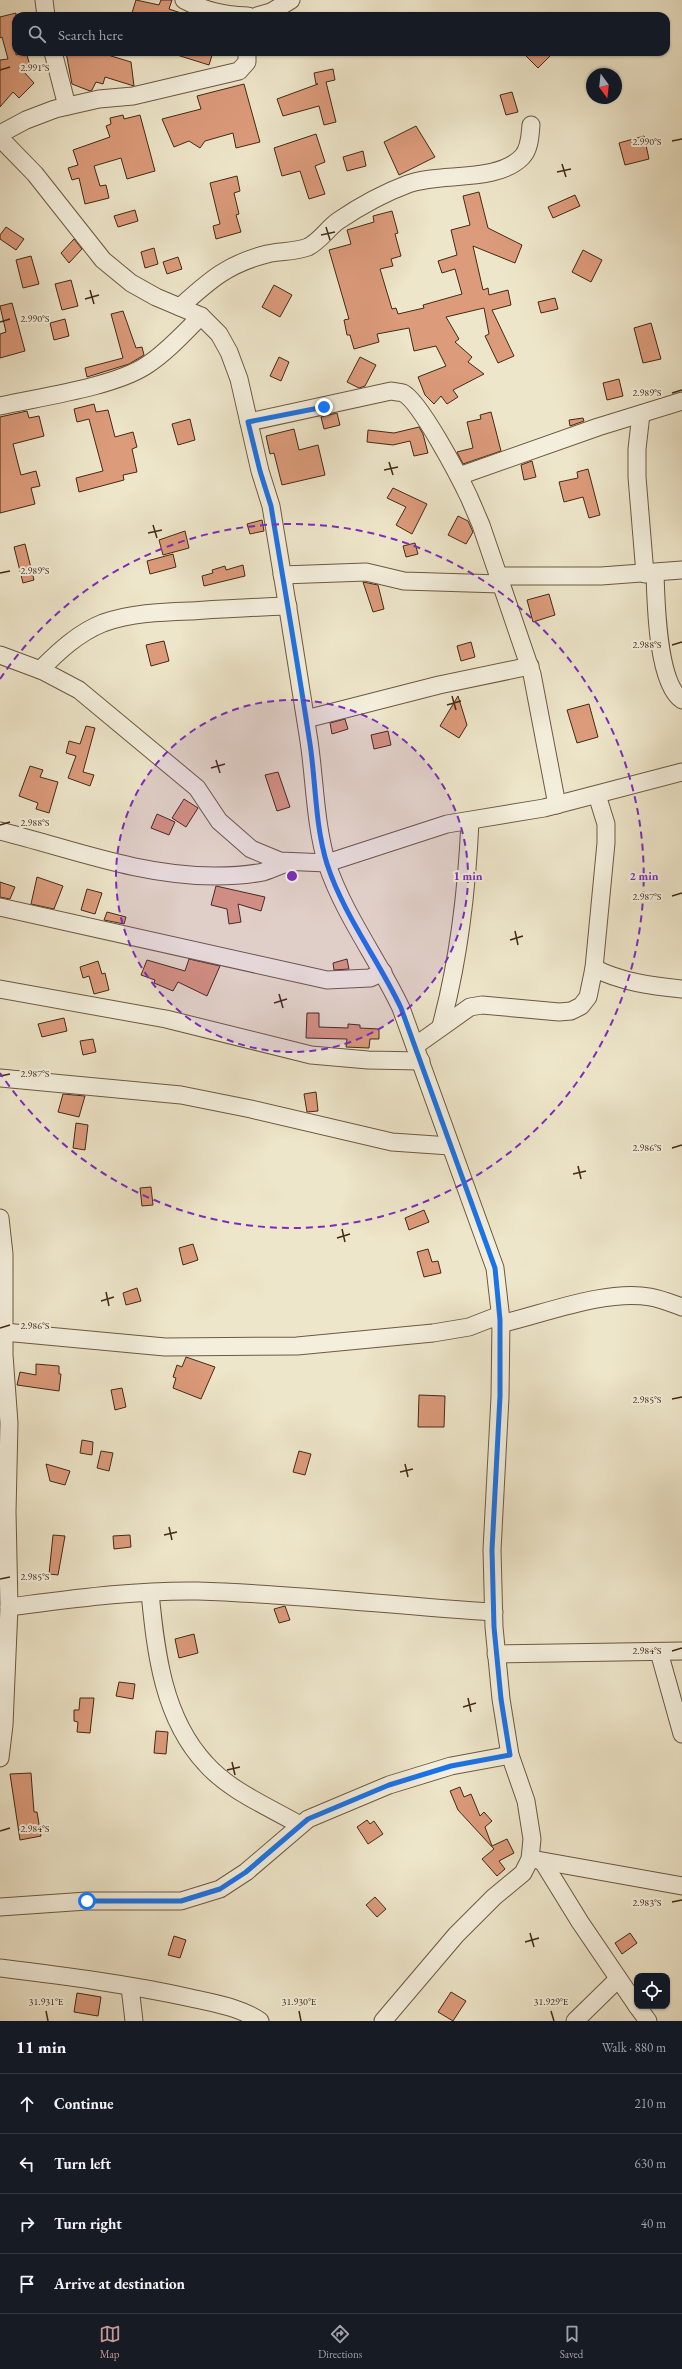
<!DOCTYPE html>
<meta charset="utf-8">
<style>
:root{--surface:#171b24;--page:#242831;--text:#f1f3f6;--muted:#9ea1a6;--line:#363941;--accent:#c59692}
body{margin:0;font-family:"EB Garamond",serif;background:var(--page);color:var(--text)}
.controls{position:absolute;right:12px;bottom:12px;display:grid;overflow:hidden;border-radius:8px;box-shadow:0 1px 3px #0004}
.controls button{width:36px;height:36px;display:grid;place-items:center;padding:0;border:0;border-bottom:1px solid var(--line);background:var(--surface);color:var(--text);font:20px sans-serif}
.compass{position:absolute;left:586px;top:68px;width:36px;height:36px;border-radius:50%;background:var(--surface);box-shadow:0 1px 3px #0004;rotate:165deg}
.stop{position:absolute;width:12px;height:12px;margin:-9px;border:3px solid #1a73e8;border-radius:50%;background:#fff}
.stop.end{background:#1a73e8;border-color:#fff;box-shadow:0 1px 4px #0008}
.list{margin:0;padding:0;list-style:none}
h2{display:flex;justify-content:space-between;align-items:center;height:52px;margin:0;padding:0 16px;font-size:17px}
h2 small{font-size:13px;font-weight:400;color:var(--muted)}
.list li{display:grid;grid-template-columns:26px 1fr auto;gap:12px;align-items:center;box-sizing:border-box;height:60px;padding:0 16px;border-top:1px solid var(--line)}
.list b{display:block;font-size:15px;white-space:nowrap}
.list em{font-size:13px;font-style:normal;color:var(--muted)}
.icon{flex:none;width:22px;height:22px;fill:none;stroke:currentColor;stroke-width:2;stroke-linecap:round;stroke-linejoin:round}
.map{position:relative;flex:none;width:682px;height:2021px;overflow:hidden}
.search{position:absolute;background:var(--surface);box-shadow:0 1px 3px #0004;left:12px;right:12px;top:12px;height:44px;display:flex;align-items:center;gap:10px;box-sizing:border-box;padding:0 14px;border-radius:12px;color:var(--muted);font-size:15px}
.sheet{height:292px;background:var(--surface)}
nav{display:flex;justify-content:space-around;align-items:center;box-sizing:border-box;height:56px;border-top:1px solid var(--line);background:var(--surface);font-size:11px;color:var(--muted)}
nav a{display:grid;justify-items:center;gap:2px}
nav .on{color:var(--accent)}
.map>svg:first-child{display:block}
.building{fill:#dc9b7b;stroke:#422a14}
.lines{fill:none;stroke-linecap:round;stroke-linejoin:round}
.minor-casing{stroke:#6d5942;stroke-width:19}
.minor{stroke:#f4efdd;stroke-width:17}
.route{stroke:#1a73e8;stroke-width:5}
.ticks{fill:none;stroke:#422a14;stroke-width:1.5}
.ring{fill:none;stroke:#7b2cbf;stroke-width:2;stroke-dasharray:7 5}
.ticks-label{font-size:10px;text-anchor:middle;fill:#422a14;stroke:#f4efdd;stroke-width:4;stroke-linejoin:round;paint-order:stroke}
.centre{fill:#7b2cbf;stroke:#f4efdd;stroke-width:2}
.ring-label{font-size:12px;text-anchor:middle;font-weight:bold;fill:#7b2cbf;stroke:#f4efdd;stroke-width:4;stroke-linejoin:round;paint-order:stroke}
</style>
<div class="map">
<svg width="682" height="2021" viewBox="0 0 682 2021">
<rect width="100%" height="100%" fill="#eee6ca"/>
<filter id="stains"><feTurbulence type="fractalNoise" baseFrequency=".005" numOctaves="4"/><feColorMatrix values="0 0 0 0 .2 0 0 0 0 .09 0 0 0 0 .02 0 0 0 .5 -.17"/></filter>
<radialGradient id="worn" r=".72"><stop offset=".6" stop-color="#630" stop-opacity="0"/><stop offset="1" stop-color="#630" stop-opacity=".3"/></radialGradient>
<g class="building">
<path d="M136 0 159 5 161 0H172L169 9 184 14V16H131Z"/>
<path d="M16 13V55L26 52 31 69 23 71 34 83 19 98 13 92 0 107V60L8 59 2 37 0 38V17Z"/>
<path d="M66 52H98L131 62 134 86 105 77 103 84 96 82 92 90 90 91 72 84Z"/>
<path d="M178 52H213L209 65 177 55Z"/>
<path d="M522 52H554L538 68Z"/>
<path d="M333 69 335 80 326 82 336 122 324 125 319 106 283 116 277 99 318 84H316L314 73Z"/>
<path d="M244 84 260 142 236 148 233 133 205 141 200 148 189 141 174 147 162 119 201 109 197 96Z"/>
<path d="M512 92 518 112 506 115 500 95Z"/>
<path d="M123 115 124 119 140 115 155 171 127 179 121 158 94 166 100 186 106 185 109 198 85 204 79 178 72 180 68 168 78 165 73 150 110 137 106 126 111 124 110 118Z"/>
<path d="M416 126 435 157 399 175 384 142Z"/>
<path d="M316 134 325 162 315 166 325 194 309 199 300 171 282 176 274 148Z"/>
<path d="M644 136 649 159 625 165 619 143Z"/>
<path d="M363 151 366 166 347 171 343 157Z"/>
<path d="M237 176 240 191 234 193 239 214 236 215 241 232 216 239 213 226 220 224 210 183Z"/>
<path d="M479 192 488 228 522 245 515 263 473 246 483 290 488 288 489 295 508 290 511 305 492 310 514 356 498 363 485 336 489 334 484 308 446 317 459 339 455 342 472 357 468 362 484 374 453 390 458 397 447 404 441 396 434 404 425 395 418 377 446 366 436 346 414 351 409 328 377 334 379 342 354 349 350 335H347L344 320 349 319 329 250 351 244 347 230 374 222 373 216 392 211 398 233 395 234 401 256 391 259 393 266 380 269 392 309 396 308 398 314 424 308 423 305 462 294 455 269 442 273 438 261 457 255 451 230 470 225 463 196Z"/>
<path d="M575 195 580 206 553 218 548 207Z"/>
<path d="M135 210 138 221 118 227 114 216Z"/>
<path d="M6 227 24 239 16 250 0 239V235Z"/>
<path d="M74 239 82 249 69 263 61 253Z"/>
<path d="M154 248 158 264 145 268 141 252Z"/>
<path d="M583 250 602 260 591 282 572 272Z"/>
<path d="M31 256 39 284 23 288 16 260Z"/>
<path d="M178 257 182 269 167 274 163 262Z"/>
<path d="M71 280 78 306 62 310 55 284Z"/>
<path d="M274 285 292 295 280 317 262 307Z"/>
<path d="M555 298 558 309 541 313 538 302Z"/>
<path d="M12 303 25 351 0 358V334L6 332 0 306Z"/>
<path d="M123 311 136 348 142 347 144 355 129 364 87 377 85 368 123 358 111 314Z"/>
<path d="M65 319 69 336 54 340 50 323Z"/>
<path d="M651 323 661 359 643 363 634 328Z"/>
<path d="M279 357 289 362 281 381 270 376Z"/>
<path d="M360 357 376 365 365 386 359 388 347 382Z"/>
<path d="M619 379 623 396 607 400 603 383Z"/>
<path d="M94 404 96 412 108 410 115 437 133 432 137 447 132 449 137 472 123 475 124 480 79 492 76 478 103 471 89 419 77 422 74 409Z"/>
<path d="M27 411 29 418 39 416 44 436 13 444 21 475 36 471 40 486 31 488 35 504 0 513V417Z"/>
<path d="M491 412 501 451 463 464 457 452 473 448 467 422 481 419 480 415Z"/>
<path d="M337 413 340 425 324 429 321 417Z"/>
<path d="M583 418 584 421 570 426 569 420Z"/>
<path d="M190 419 195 440 178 445 172 424Z"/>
<path d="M419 427 423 434 428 453 414 456 410 441 393 445 367 442 368 430 394 433Z"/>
<path d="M294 429 299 450 318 445 325 475 282 485 274 453 270 454 266 436Z"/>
<path d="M532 461 536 477 524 480 521 465Z"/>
<path d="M588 469 600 515 589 518 583 497 564 502 559 482 578 478 577 472Z"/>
<path d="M393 488 427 504 412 534 396 525 406 507 387 498Z"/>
<path d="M458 516 468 521 473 532 466 544 448 535Z"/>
<path d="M262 520 264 531 250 534 247 524Z"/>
<path d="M185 531 189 548 163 555 159 540Z"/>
<path d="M415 543 418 554 406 557 403 546Z"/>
<path d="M25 544 34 580 23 583 14 547Z"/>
<path d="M173 554 176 567 150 574 147 561Z"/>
<path d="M243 565 245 576 204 586 202 576 213 573 212 570 225 566 226 570Z"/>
<path d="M363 582 378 585 384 609 373 612Z"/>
<path d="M549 594 555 615 533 622 527 600Z"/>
<path d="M164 641 169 661 151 666 146 645Z"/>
<path d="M471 642 475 657 461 661 457 646Z"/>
<path d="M458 696 467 725 459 738 440 726Z"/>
<path d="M589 704 598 737 577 743 567 710Z"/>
<path d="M345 719 348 729 332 734 330 723Z"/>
<path d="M86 726 95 728 83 772 94 775 90 786 68 778 76 756 66 753 69 741 80 744Z"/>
<path d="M388 731 391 745 374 749 371 735Z"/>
<path d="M30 766 43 770 40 777 58 782 49 813 36 809 38 803 19 796Z"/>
<path d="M278 772 290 807 277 811 265 775Z"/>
<path d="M184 799 198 808 186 827 172 818Z"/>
<path d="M157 814 175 822 169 835 151 828Z"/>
<path d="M37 877 63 886 54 909 31 904Z"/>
<path d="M0 882 15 887 10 899 0 897Z"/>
<path d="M216 886 265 897 261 911 238 904 241 922 229 924 227 909 211 905Z"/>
<path d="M87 889 102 893 95 914 81 910Z"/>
<path d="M107 912 126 917 124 924 104 920Z"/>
<path d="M189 959 220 966 207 996 178 982 173 991 154 983 155 980 141 975 147 960 185 971Z"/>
<path d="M347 959 349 969 334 970 333 963Z"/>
<path d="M98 961 102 974 105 973 109 990 94 994 89 976 83 978 80 967Z"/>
<path d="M307 1013H319V1027L348 1028V1024L360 1025V1028L379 1029V1039H370L369 1048 346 1047 347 1039 306 1038Z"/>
<path d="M64 1018 67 1031 42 1037 38 1024Z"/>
<path d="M93 1039 96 1052 83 1055 80 1041Z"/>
<path d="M316 1092 318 1111 307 1112 304 1094Z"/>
<path d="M63 1094 85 1096 79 1117 58 1112Z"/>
<path d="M76 1123 88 1125 85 1150 73 1148Z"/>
<path d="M151 1187 153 1205 142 1206 140 1188Z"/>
<path d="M424 1210 429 1222 409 1230 405 1218Z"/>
<path d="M193 1244 198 1260 183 1265 179 1248Z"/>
<path d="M428 1249 432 1262 438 1261 441 1273 424 1277 417 1252Z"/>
<path d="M137 1288 141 1301 126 1305 123 1293Z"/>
<path d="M186 1357 215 1367 201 1399 173 1388 176 1378 173 1377 177 1365 182 1367Z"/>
<path d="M36 1364 59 1366V1374H61L59 1391 17 1385 20 1372 36 1375Z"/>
<path d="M122 1388 126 1407 115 1410 111 1390Z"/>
<path d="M419 1395 445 1396 444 1427H418Z"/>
<path d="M82 1440 93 1442 92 1455 80 1453Z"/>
<path d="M101 1451 113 1453 109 1471 97 1468Z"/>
<path d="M299 1451 311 1454 305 1475 293 1472Z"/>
<path d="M46 1464 70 1471 65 1485 50 1481Z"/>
<path d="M53 1535 65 1536 58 1575 49 1574Z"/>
<path d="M130 1535 131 1547 114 1549 113 1536Z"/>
<path d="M285 1606 290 1620 279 1623 274 1609Z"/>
<path d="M194 1634 198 1653 179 1658 175 1639Z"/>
<path d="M119 1682 135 1684 133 1699 116 1696Z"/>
<path d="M80 1698H94L90 1733 77 1732 78 1722 74 1721V1710H79Z"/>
<path d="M156 1731 168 1732 166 1754 154 1753Z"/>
<path d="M31 1773 34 1812H37L41 1836 20 1840 10 1774Z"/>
<path d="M460 1787 464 1797 471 1794 480 1816 484 1812 492 1821 485 1827 492 1846 507 1839 514 1853 499 1861 505 1869 497 1876 482 1859 494 1849 458 1810 450 1791Z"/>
<path d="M367 1820 370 1824 374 1821 383 1834 368 1844 357 1827Z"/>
<path d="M375 1897 386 1909 377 1917 366 1905Z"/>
<path d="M630 1933 637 1943 622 1954 615 1943Z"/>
<path d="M174 1936 186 1940 180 1958 168 1955Z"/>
<path d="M451 1992 466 2001 453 2021 438 2012Z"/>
<path d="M77 1993 101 1997 98 2016 74 2012Z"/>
</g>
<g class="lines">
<g class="minor-casing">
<g id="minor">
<path d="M44 0 46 16"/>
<path d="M184 0C205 11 224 15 248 16"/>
<path d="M257 16 271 12 291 0"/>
<path d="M53 52 67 106"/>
<path d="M0 134 26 120 55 109 99 99 133 96 239 71 247 62V52"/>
<path d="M0 138 35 174 103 260 131 283 156 297 201 316 219 334 229 352 239 379 260 471 271 506C284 584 297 663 309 741 315 782 315 824 327 864 344 915 378 959 401 1008L495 1268 501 1320 500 1397 492 1550 494 1627 501 1699 510 1755 526 1801 532 1839 530 1859 523 1873 494 1897 456 1935 383 2021"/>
<path d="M180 307C209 281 227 264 267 254 280 251 295 252 308 247 320 241 328 228 338 221 360 206 384 193 408 184 440 172 497 183 522 157 530 149 530 135 531 125"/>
<path d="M0 406C40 397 114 387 147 365 167 352 184 333 201 316"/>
<path d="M641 414 637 449V477L645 574"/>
<path d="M249 422 391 391C395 392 400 392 403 393 420 401 460 478 469 497L481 525 532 674 557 805"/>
<path d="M459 476 598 427 682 401"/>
<path d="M655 573C656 602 657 683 682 700"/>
<path d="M282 575 366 572 404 581 500 584"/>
<path d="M498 576H601L682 570"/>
<path d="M0 655 43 671 79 690 197 788 219 821 251 849 280 861 327 863 447 824 544 808 682 772"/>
<path d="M40 670C59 651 78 633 103 623 131 613 161 612 190 611 223 609 255 607 288 606"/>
<path d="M306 719 439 685 530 666"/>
<path d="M0 831C72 849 140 876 215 876 230 876 248 875 263 872 272 869 281 865 289 862"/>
<path d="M0 907 327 980 370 978 383 972"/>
<path d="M594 968C621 982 652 986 682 989"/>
<path d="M0 989 166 1019 311 1055 368 1060 421 1061"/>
<path d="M441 1026C459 959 467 890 470 821"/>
<path d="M415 1046 470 1007 482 1005 559 1012 571 1011 581 1006 588 997 594 968 606 843V824L597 795"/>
<path d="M0 1078 181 1095 251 1109 392 1142 450 1146"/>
<path d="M0 1218 4 1254V1355L9 1423 7 1512 9 1607 4 1725 0 1758"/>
<path d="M500 1324C544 1314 606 1289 650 1297 661 1299 671 1303 682 1307"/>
<path d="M4 1332 165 1347 297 1346 433 1333 469 1327 500 1315"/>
<path d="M150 1593C156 1653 163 1718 206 1764 230 1791 269 1807 300 1825"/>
<path d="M9 1607C72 1599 135 1590 198 1591 297 1594 395 1606 494 1612"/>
<path d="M659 1652 682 1734"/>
<path d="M496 1654 682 1651"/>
<path d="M537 1860 682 1886"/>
<path d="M543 1862 580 1922 637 2006"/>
<path d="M0 1907 87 1901H181L220 1889 246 1872 308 1819 389 1785 451 1766 510 1755"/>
<path d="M0 1968C64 1976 128 1984 191 1998 213 2003 240 2007 260 2021"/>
<path d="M130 1987 134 2021"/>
<path d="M637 2006 648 2021"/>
<path d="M575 2021 618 1979"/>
</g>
</g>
<use href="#minor" class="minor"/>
</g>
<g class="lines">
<path class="route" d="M87 1901H181L220 1889 246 1872 308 1819 389 1785 451 1766 510 1755 501 1699 494 1627 492 1550 500 1396V1320L495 1268 401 1008C378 959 344 916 327 864 315 825 316 784 310 744 298 665 284 585 271 506L260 471 248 422 324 407"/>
</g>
<path class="ticks" d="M0 70 10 67M672 141 682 139M562 164 566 177M557 172 571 169M326 227 330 240M321 235 335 232M90 290 94 304M85 299 99 295M0 322 10 319M672 393 682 390M389 462 393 475M384 470 398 467M153 525 157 538M148 533 162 530M0 573 10 571M672 645 682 642M452 696 456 710M447 705 461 701M216 760 220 773M211 768 225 764M0 825 10 822M672 896 682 893M515 931 518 945M510 940 523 936M279 994 283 1008M274 1003 287 999M0 1076 10 1074M672 1148 682 1145M578 1166 581 1179M573 1174 586 1171M342 1229 345 1242M337 1238 350 1234M106 1292 109 1306M101 1301 114 1297M0 1328 10 1325M672 1399 682 1397M405 1464 408 1477M400 1472 413 1469M169 1527 172 1540M164 1535 177 1532M0 1579 10 1577M672 1651 682 1648M468 1698 471 1712M463 1707 476 1703M232 1762 235 1775M227 1770 240 1767M0 1831 10 1828M672 1902 682 1900M530 1933 534 1947M525 1942 539 1938M46 2011 48 2021M299 2011 301 2021M551 2011 554 2021"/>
<circle cx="292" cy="876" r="176" fill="#7b2cbf" fill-opacity=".12"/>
<g class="ring">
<circle cx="292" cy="876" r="176"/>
<path d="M0 679A352 352 0 1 1 0 1073"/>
</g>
<g class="ticks-label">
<text x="35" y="71">2.991°S</text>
<text x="647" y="145">2.990°S</text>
<text x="35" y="322">2.990°S</text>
<text x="647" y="396">2.989°S</text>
<text x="35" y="574">2.989°S</text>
<text x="647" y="648">2.988°S</text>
<text x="35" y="826">2.988°S</text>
<text x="647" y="900">2.987°S</text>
<text x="35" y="1077">2.987°S</text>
<text x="647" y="1151">2.986°S</text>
<text x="35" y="1329">2.986°S</text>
<text x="647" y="1403">2.985°S</text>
<text x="35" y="1580">2.985°S</text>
<text x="647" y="1654">2.984°S</text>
<text x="35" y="1832">2.984°S</text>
<text x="647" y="1906">2.983°S</text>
<text x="46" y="2005">31.931°E</text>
<text x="299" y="2005">31.930°E</text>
<text x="551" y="2005">31.929°E</text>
</g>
<circle cx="292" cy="876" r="6" class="centre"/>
<g class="ring-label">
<text x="468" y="880">1 min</text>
<text x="644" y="880">2 min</text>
</g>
<rect width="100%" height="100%" filter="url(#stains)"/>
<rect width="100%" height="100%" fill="url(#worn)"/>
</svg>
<div class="controls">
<button><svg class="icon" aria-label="locate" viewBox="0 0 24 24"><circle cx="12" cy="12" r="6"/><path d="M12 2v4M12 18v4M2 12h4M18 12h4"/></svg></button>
</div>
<svg class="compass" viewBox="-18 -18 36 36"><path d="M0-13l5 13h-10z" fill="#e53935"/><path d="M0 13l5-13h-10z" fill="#9ea1a6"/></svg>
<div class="stop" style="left:87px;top:1901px"></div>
<div class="stop end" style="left:324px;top:407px"></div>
<div class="search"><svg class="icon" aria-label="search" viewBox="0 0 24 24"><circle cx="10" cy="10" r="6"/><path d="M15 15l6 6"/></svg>Search here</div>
</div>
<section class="sheet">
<h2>11 min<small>Walk · 880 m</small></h2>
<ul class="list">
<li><svg class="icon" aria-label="ahead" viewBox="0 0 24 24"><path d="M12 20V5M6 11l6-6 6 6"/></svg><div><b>Continue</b></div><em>210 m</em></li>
<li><svg class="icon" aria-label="left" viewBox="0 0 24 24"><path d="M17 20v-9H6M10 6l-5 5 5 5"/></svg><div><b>Turn left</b></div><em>630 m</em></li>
<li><svg class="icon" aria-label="right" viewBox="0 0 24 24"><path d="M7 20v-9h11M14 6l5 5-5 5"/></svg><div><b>Turn right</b></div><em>40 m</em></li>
<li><svg class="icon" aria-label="arrive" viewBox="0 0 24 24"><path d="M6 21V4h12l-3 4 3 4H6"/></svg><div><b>Arrive at destination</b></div></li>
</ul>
</section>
<nav>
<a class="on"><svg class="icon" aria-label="map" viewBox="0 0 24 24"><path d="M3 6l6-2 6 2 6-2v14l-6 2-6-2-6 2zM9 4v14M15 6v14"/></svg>Map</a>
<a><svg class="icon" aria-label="directions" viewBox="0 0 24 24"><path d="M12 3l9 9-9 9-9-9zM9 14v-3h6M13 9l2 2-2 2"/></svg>Directions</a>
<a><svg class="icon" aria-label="saved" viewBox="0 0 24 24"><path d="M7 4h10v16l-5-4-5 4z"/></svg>Saved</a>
</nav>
